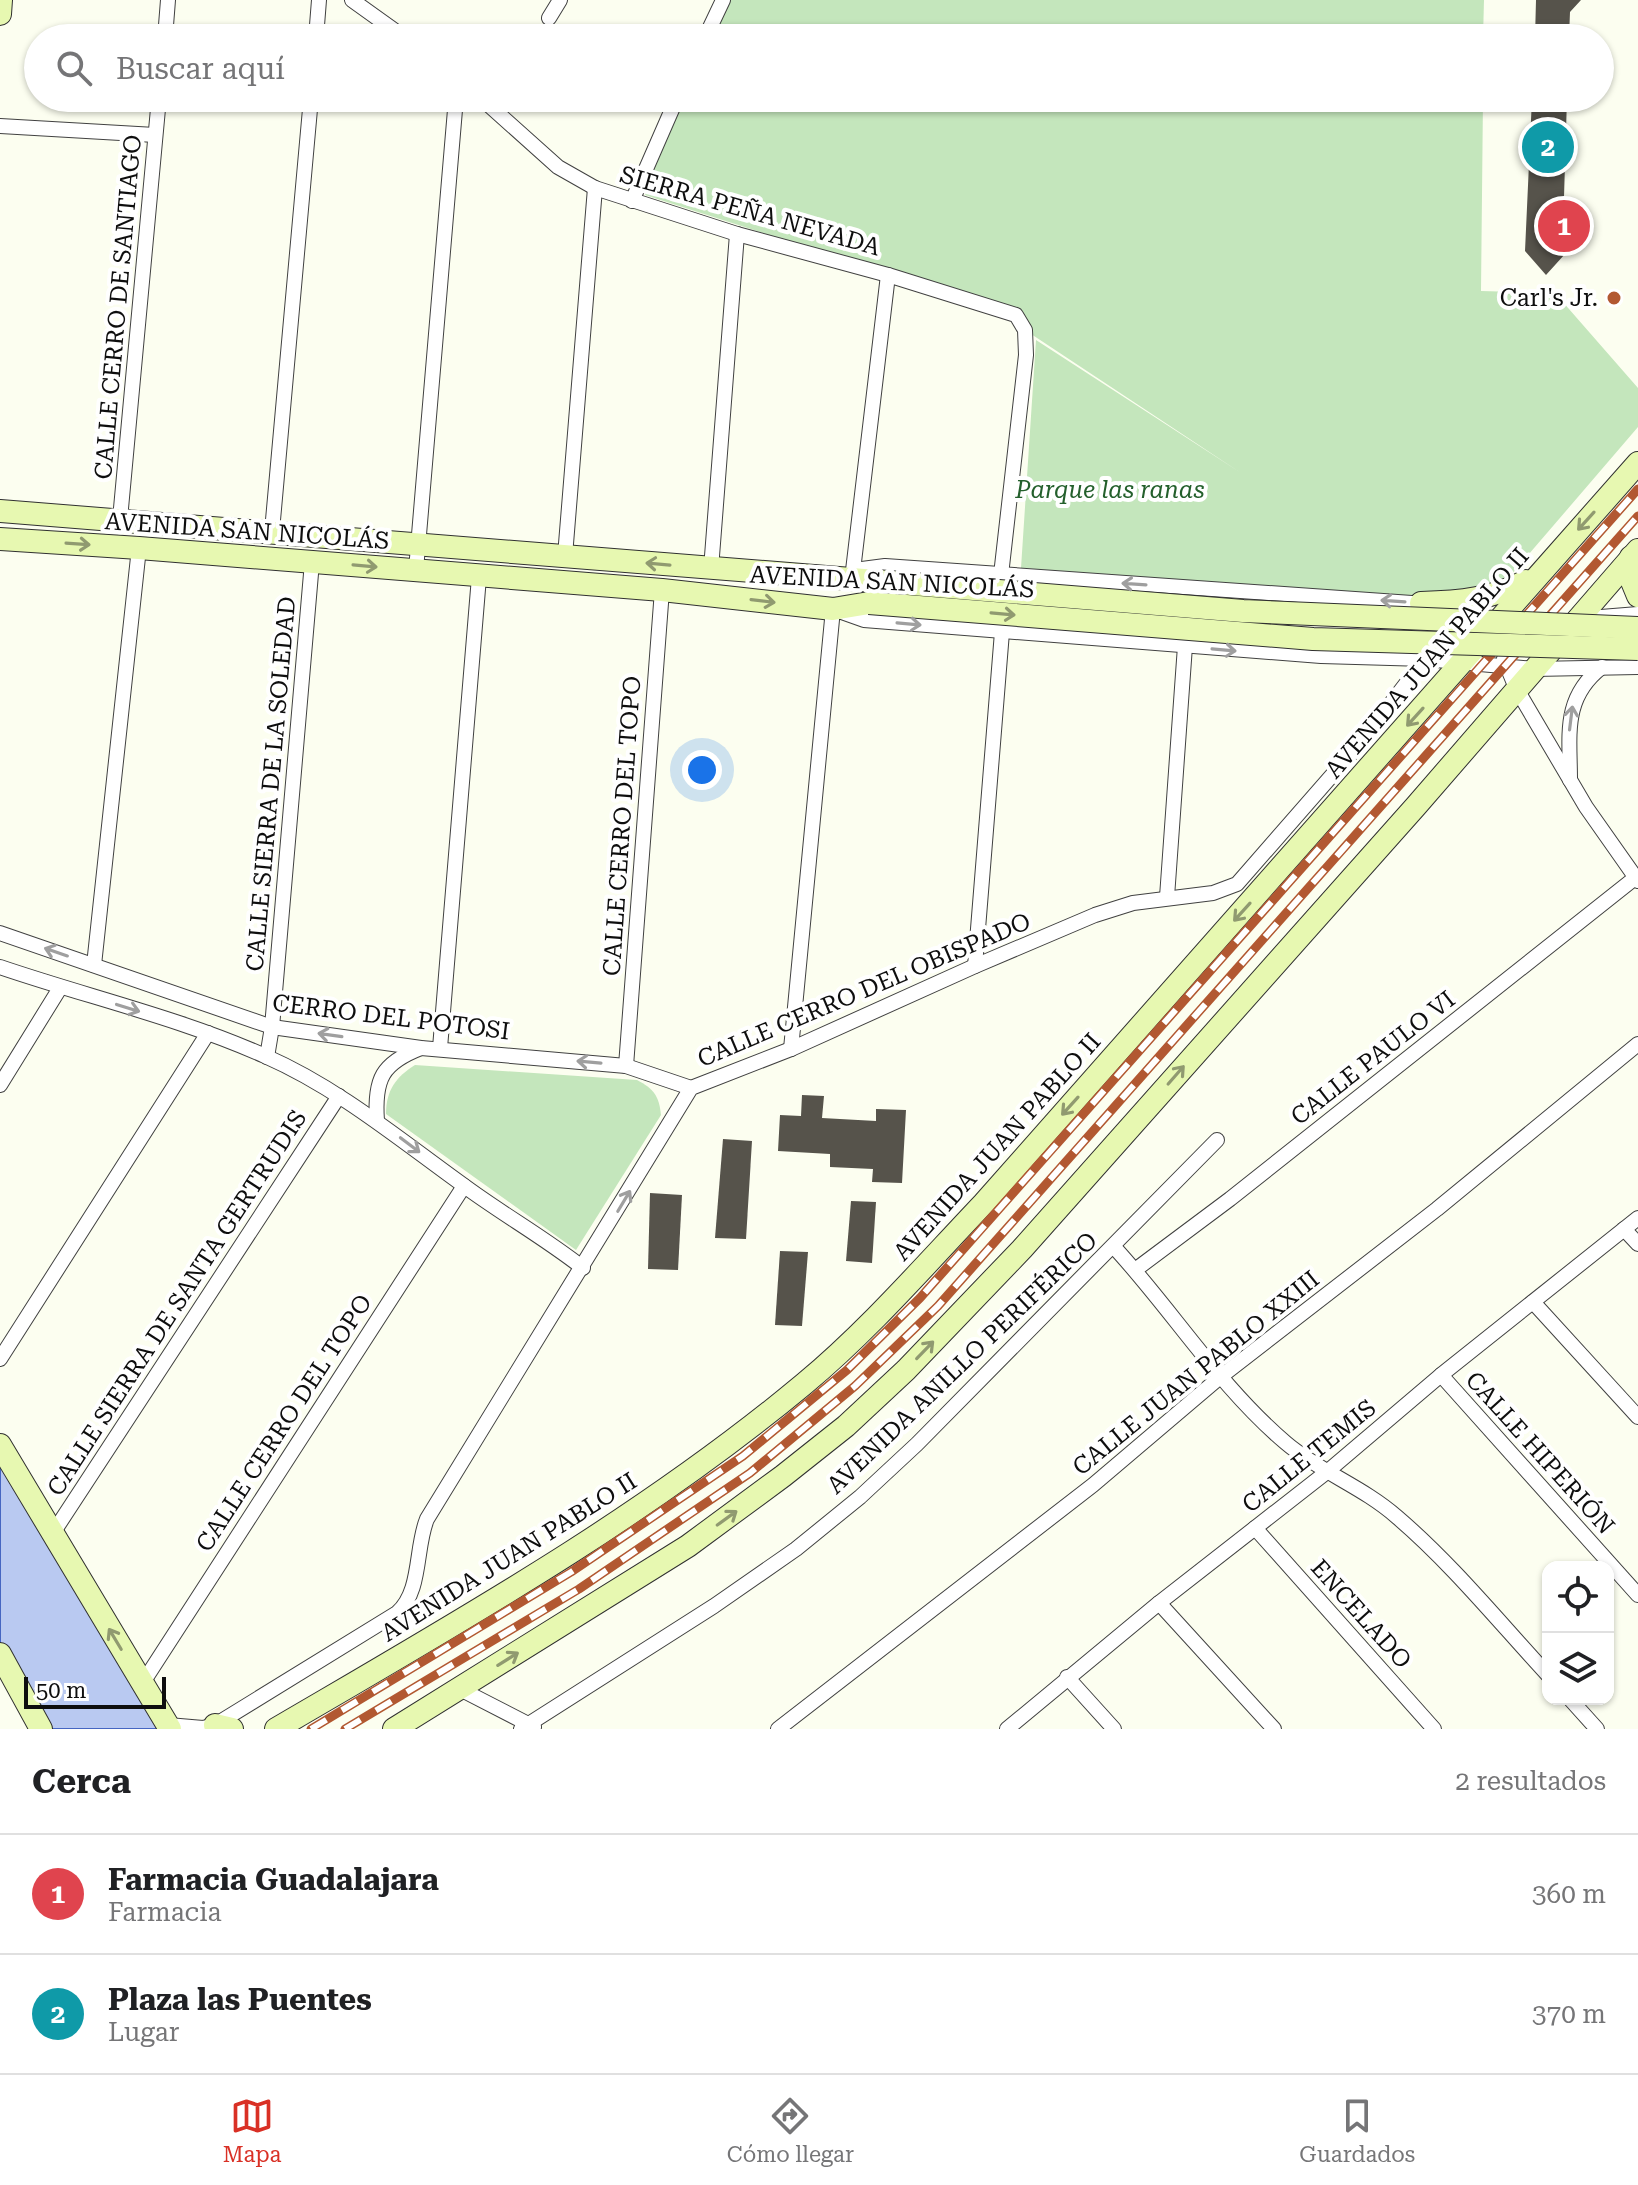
<!DOCTYPE html>
<html lang="es">
<meta charset="utf-8">
<style>
:root{--surface:#fff;--page:#f2f2f2;--text:#202124;--muted:#757577;--line:#e0e0e0;--accent:#d93025}
body{margin:0;font-family:"Roboto Serif",serif;background:var(--page);color:var(--text)}
.controls{position:absolute;right:24px;bottom:24px;display:grid;overflow:hidden;border-radius:16px;box-shadow:0 2px 6px #0004}
.controls button{width:72px;height:72px;display:grid;place-items:center;padding:0;border:0;border-bottom:2px solid var(--line);background:var(--surface);color:var(--text);font:40px sans-serif}
.scale{position:absolute;left:24px;bottom:20px;width:142px;box-sizing:border-box;padding-left:8px;border:4px solid #0e0e0e;border-top:0;font-size:22px;line-height:28px;white-space:nowrap;color:#0e0e0e;-webkit-text-stroke:6px #fff;paint-order:stroke}
.you{position:absolute;left:702px;top:770px;width:28px;height:28px;margin:-20px;border:6px solid #fff;border-radius:50%;background:#1a73e8;box-shadow:0 0 0 12px #1a73e833}
.badge{display:grid;place-items:center;width:52px;height:52px;border-radius:50%;background:var(--accent);color:#fff;font-size:26px;font-weight:700}
.pin{position:absolute;translate:-50% -50%;border:4px solid #fff;box-shadow:0 2px 8px #0006}
.list{margin:0;padding:0;list-style:none}
h2{display:flex;justify-content:space-between;align-items:center;height:104px;margin:0;padding:0 32px;font-size:34px}
h2 small{font-size:26px;font-weight:400;color:var(--muted)}
.list li{display:grid;grid-template-columns:52px 1fr auto;gap:24px;align-items:center;box-sizing:border-box;height:120px;padding:0 32px;border-top:2px solid var(--line)}
.list b{display:block;font-size:30px;white-space:nowrap}
.list p{margin:0;font-size:26px;white-space:nowrap;color:var(--muted)}
.list em{font-size:26px;font-style:normal;color:var(--muted)}
.icon{flex:none;width:44px;height:44px;fill:none;stroke:currentColor;stroke-width:2;stroke-linecap:round;stroke-linejoin:round}
.map{position:relative;flex:none;width:1638px;height:1729px;overflow:hidden}
.search{position:absolute;background:var(--surface);box-shadow:0 2px 6px #0004;left:24px;right:24px;top:24px;height:88px;display:flex;align-items:center;gap:20px;box-sizing:border-box;padding:0 28px;border-radius:44px;color:var(--muted);font-size:30px}
.sheet{height:344px;background:var(--surface)}
nav{display:flex;justify-content:space-around;align-items:center;box-sizing:border-box;height:112px;border-top:2px solid var(--line);background:var(--surface);font-size:22px;color:var(--muted)}
nav a{display:grid;justify-items:center;gap:4px}
nav .on{color:var(--accent)}
.map>svg:first-child{display:block}
.green{fill:#c4e6bc}
.water{fill:#b9c9f1;stroke:#4666c2;stroke-width:2}
.building{fill:#56534b}
.lines{fill:none;stroke-linecap:round;stroke-linejoin:round}
.street-casing{stroke:#414141;stroke-width:16}
.secondary-casing{stroke:#303030;stroke-width:24}
.street{stroke:#fff;stroke-width:14}
.secondary{stroke:#e7f8b1;stroke-width:22}
.rail-casing{stroke:#b25831;stroke-width:9}
.rail{stroke:#fff;stroke-width:6;stroke-dasharray:18;stroke-linecap:butt}
.secondary-bridge-casing{stroke:#303030;stroke-width:24;stroke-linecap:butt}
.secondary-bridge{stroke:#e7f8b1;stroke-width:22}
.oneway{stroke:#909a70}
.oneway2{stroke:#9f9f9f}
.poi-dot{fill:#b25831;stroke:#fff;stroke-width:3}
.labels{text-anchor:middle;stroke-width:8;stroke-linejoin:round;paint-order:stroke}
.street-label{font-size:24px;fill:#0e0e0e;stroke:#fff}
.poi-label{font-size:24px;fill:#0e0e0e;stroke:#fff;text-anchor:end}
.park-label{font-size:24px;font-style:italic;fill:#24602c;stroke:#fff}
</style>
<div class="map">
<svg width="1638" height="1729" viewBox="0 0 1638 1729">
<rect width="100%" height="100%" fill="#fcfef0"/>
<g class="green">
<path d="M729 0H1484L1483 38H712Z"/>
<path d="M684 98H1483L1481 291 1555 293 1638 388V427L1499 589 1443 607 1372 594 1021 568 1036 340 1241 473 1025 330 1002 310 645 195 660 150Z"/>
<path d="M415 1065 637 1080C654 1089 659 1096 661 1115L576 1250 386 1114C386 1090 396 1077 415 1065Z"/>
</g>
<path class="water" d="M0 1445 168 1729H41L0 1654Z"/>
<g class="building">
<path d="M1536 0H1581L1570 12 1569 38H1535Z"/>
<path d="M1532 98H1567L1564 197 1593 223 1546 275 1525 251Z"/>
<path d="M802 1095 824 1096 822 1118 876 1121V1109L906 1110 902 1183 872 1182 873 1169 830 1167V1154L778 1151 780 1115 801 1116Z"/>
<path d="M723 1139 752 1141 746 1239 715 1238Z"/>
<path d="M650 1193 682 1195 678 1270 648 1269Z"/>
<path d="M851 1201 876 1202 872 1263 846 1261Z"/>
<path d="M780 1251 808 1252 802 1326 775 1325Z"/>
</g>
<g class="lines">
<g class="street-casing">
<g id="street">
<path d="M352 0 405 38"/>
<path d="M549 18 560 0"/>
<path d="M165 38 168 0"/>
<path d="M316 38 319 0"/>
<path d="M705 38 723 0"/>
<path d="M481 98 558 167 595 188 737 234 888 275 1016 315 1025 330 1026 355 1001 575"/>
<path d="M0 126 155 135"/>
<path d="M632 201 677 98"/>
<path d="M120 519 159 98"/>
<path d="M272 531 311 98"/>
<path d="M565 556 595 188"/>
<path d="M711 569 737 234"/>
<path d="M416 570 456 98"/>
<path d="M852 579 862 569 885 566 1426 604"/>
<path d="M852 579 888 275"/>
<path d="M1601 617 1638 614"/>
<path d="M1504 659 1516 688 1586 807 1638 881"/>
<path d="M1570 780C1570 735 1562 698 1602 667"/>
<path d="M1167 897 1185 646"/>
<path d="M0 933 272 1027 421 1048 626 1066 691 1088"/>
<path d="M94 965 139 548"/>
<path d="M975 966 1002 632"/>
<path d="M0 967C88 997 180 1018 265 1056 338 1088 399 1139 463 1185 502 1214 545 1238 583 1268"/>
<path d="M440 1048 479 577"/>
<path d="M791 1049 833 609 864 620 1321 656 1425 659 1534 669 1638 667"/>
<path d="M267 1057 272 1027 312 562"/>
<path d="M626 1066 662 590"/>
<path d="M0 1085 60 988"/>
<path d="M377 1121C374 1079 382 1063 421 1048"/>
<path d="M1624 1229 1638 1244"/>
<path d="M1114 1247C1173 1311 1219 1386 1286 1443 1320 1472 1363 1487 1397 1517 1452 1564 1499 1622 1548 1675"/>
<path d="M1135 1270 1230 1199 1635 878"/>
<path d="M1533 1302 1638 1417"/>
<path d="M0 1359 208 1033"/>
<path d="M1441 1375 1638 1595"/>
<path d="M1255 1528 1434 1729"/>
<path d="M53 1533 339 1096"/>
<path d="M1159 1603 1274 1729"/>
<path d="M1067 1677 1114 1729"/>
<path d="M142 1684 464 1186"/>
<path d="M460 1689 534 1727"/>
<path d="M1570 1699 1597 1729"/>
<path d="M168 1725 203 1728 215 1725 397 1613C422 1591 415 1548 427 1519L691 1088 791 1049 975 966 1095 915 1133 903 1213 893 1237 884 1362 741 1425 659 1442 612"/>
<path d="M521 1729 714 1606 796 1549 860 1497 917 1444 1217 1140"/>
<path d="M778 1729 1093 1485 1219 1378 1437 1209 1638 1044"/>
<path d="M1007 1729 1159 1603 1328 1471 1441 1375 1638 1218"/>
</g>
</g>
<g class="secondary-casing">
<g id="secondary">
<path d="M0 14 1 0"/>
<path d="M0 511 876 581"/>
<path d="M0 539 139 548 662 590 833 609 869 603"/>
<path d="M1631 557V579L1638 596"/>
<path d="M1421 603C1460 602 1492 599 1526 581"/>
<path d="M0 1445 170 1729"/>
<path d="M0 1654 41 1729"/>
<path d="M215 1725 232 1729"/>
<path d="M276 1729C457 1623 642 1519 804 1384 869 1330 925 1265 984 1203L1638 463"/>
<path d="M394 1729 688 1546 783 1476 846 1426 906 1370 1022 1249 1416 806 1638 550"/>
</g>
</g>
<use href="#street" class="street"/>
<use href="#secondary" class="secondary"/>
<g class="rail-casing">
<g id="rail">
<path d="M311 1729 571 1572 743 1456 847 1370 920 1298 1638 489"/>
<path d="M345 1729 579 1589 750 1473 855 1386 938 1306 1638 516"/>
</g>
</g>
<use href="#rail" class="rail"/>
<g class="secondary-bridge-casing">
<g id="secondary-bridge">
<path d="M876 581 1243 611 1638 628"/>
<path d="M869 603 1313 639 1638 649"/>
</g>
</g>
<use href="#secondary-bridge" class="secondary-bridge"/>
</g>
<defs><path id="oneway-shaft" d="M-6 0H5M1.5-3L5.5 0L1.5 3" fill="none" stroke-width="1.6" stroke-linecap="round" stroke-linejoin="round" transform="scale(2)"/></defs>
<g class="oneway">
<use href="#oneway-shaft" transform="translate(1586 521) rotate(132)"/>
<use href="#oneway-shaft" transform="translate(78 544) rotate(4)"/>
<use href="#oneway-shaft" transform="translate(658 564) rotate(-175)"/>
<use href="#oneway-shaft" transform="translate(365 566) rotate(5)"/>
<use href="#oneway-shaft" transform="translate(763 601) rotate(7)"/>
<use href="#oneway-shaft" transform="translate(1003 614) rotate(5)"/>
<use href="#oneway-shaft" transform="translate(1415 717) rotate(132)"/>
<use href="#oneway-shaft" transform="translate(1242 912) rotate(132)"/>
<use href="#oneway-shaft" transform="translate(1176 1075) rotate(-49)"/>
<use href="#oneway-shaft" transform="translate(1070 1106) rotate(132)"/>
<use href="#oneway-shaft" transform="translate(925 1350) rotate(-46)"/>
<use href="#oneway-shaft" transform="translate(727 1518) rotate(-36)"/>
<use href="#oneway-shaft" transform="translate(115 1639) rotate(-121)"/>
<use href="#oneway-shaft" transform="translate(508 1659) rotate(-32)"/>
</g>
<g class="oneway2">
<use href="#oneway-shaft" transform="translate(1134 584) rotate(-176)"/>
<use href="#oneway-shaft" transform="translate(1393 601) rotate(-176)"/>
<use href="#oneway-shaft" transform="translate(909 624) rotate(5)"/>
<use href="#oneway-shaft" transform="translate(1224 650) rotate(5)"/>
<use href="#oneway-shaft" transform="translate(1571 718) rotate(-83)"/>
<use href="#oneway-shaft" transform="translate(56 952) rotate(-161)"/>
<use href="#oneway-shaft" transform="translate(128 1008) rotate(17)"/>
<use href="#oneway-shaft" transform="translate(330 1035) rotate(-172)"/>
<use href="#oneway-shaft" transform="translate(589 1062) rotate(-175)"/>
<use href="#oneway-shaft" transform="translate(410 1145) rotate(37)"/>
<use href="#oneway-shaft" transform="translate(624 1201) rotate(-59)"/>
</g>
<circle class="poi-dot" cx="1614" cy="298" r="8"/>
<g class="labels">
<g class="street-label">
<text transform="translate(750 211) rotate(16)" y="8">SIERRA PEÑA NEVADA</text>
<text transform="translate(118 307) rotate(-85)" y="8">CALLE CERRO DE SANTIAGO</text>
<text transform="translate(247 531) rotate(4)" y="8">AVENIDA SAN NICOLÁS</text>
<text transform="translate(892 582) rotate(3)" y="8">AVENIDA SAN NICOLÁS</text>
<text transform="translate(1427 663) rotate(-49)" y="8">AVENIDA JUAN PABLO II</text>
<text transform="translate(271 784) rotate(-85)" y="8">CALLE SIERRA DE LA SOLEDAD</text>
<text transform="translate(622 826) rotate(-86)" y="8">CALLE CERRO DEL TOPO</text>
<text transform="translate(864 990) rotate(-23)" y="8">CALLE CERRO DEL OBISPADO</text>
<text transform="translate(391 1017) rotate(7)" y="8">CERRO DEL POTOSI</text>
<text transform="translate(1373 1058) rotate(-38)" y="8">CALLE PAULO VI</text>
<text transform="translate(997 1147) rotate(-48)" y="8">AVENIDA JUAN PABLO II</text>
<text transform="translate(177 1303) rotate(-57)" y="8">CALLE SIERRA DE SANTA GERTRUDIS</text>
<text transform="translate(962 1363) rotate(-44)" y="8">AVENIDA ANILLO PERIFÉRICO</text>
<text transform="translate(1196 1373) rotate(-39)" y="8">CALLE JUAN PABLO XXIII</text>
<text transform="translate(284 1423) rotate(-57)" y="8">CALLE CERRO DEL TOPO</text>
<text transform="translate(1540 1453) rotate(48)" y="8">CALLE HIPERIÓN</text>
<text transform="translate(1309 1456) rotate(-39)" y="8">CALLE TEMIS</text>
<text transform="translate(509 1557) rotate(-32)" y="8">AVENIDA JUAN PABLO II</text>
<text transform="translate(1361 1614) rotate(48)" y="8">ENCELADO</text>
</g>
<g class="poi-label">
<text x="1598" y="306">Carl's Jr.</text>
</g>
<g class="park-label">
<text x="1110" y="498">Parque las ranas</text>
</g>
</g>
</svg>
<div class="controls">
<button><svg class="icon" aria-label="locate" viewBox="0 0 24 24"><circle cx="12" cy="12" r="6"/><path d="M12 2v4M12 18v4M2 12h4M18 12h4"/></svg></button>
<button><svg class="icon" aria-label="layers" viewBox="0 0 24 24"><path d="M12 4l9 5-9 5-9-5zM3 14l9 5 9-5"/></svg></button>
</div>
<div class="scale">50 m</div>
<div class="you"></div>
<div class="pin badge" style="left:1564px;top:226px;background:#e0444e">1</div>
<div class="pin badge" style="left:1548px;top:147px;background:#0f9aa8">2</div>
<div class="search"><svg class="icon" aria-label="search" viewBox="0 0 24 24"><circle cx="10" cy="10" r="6"/><path d="M15 15l6 6"/></svg>Buscar aquí</div>
</div>
<section class="sheet">
<h2>Cerca<small>2 resultados</small></h2>
<ul class="list">
<li><span class="badge" style="background:#e0444e">1</span><div><b>Farmacia Guadalajara</b><p>Farmacia</p></div><em>360 m</em></li>
<li><span class="badge" style="background:#0f9aa8">2</span><div><b>Plaza las Puentes</b><p>Lugar</p></div><em>370 m</em></li>
</ul>
</section>
<nav>
<a class="on"><svg class="icon" aria-label="map" viewBox="0 0 24 24"><path d="M3 6l6-2 6 2 6-2v14l-6 2-6-2-6 2zM9 4v14M15 6v14"/></svg>Mapa</a>
<a><svg class="icon" aria-label="directions" viewBox="0 0 24 24"><path d="M12 3l9 9-9 9-9-9zM9 14v-3h6M13 9l2 2-2 2"/></svg>Cómo llegar</a>
<a><svg class="icon" aria-label="saved" viewBox="0 0 24 24"><path d="M7 4h10v16l-5-4-5 4z"/></svg>Guardados</a>
</nav>
